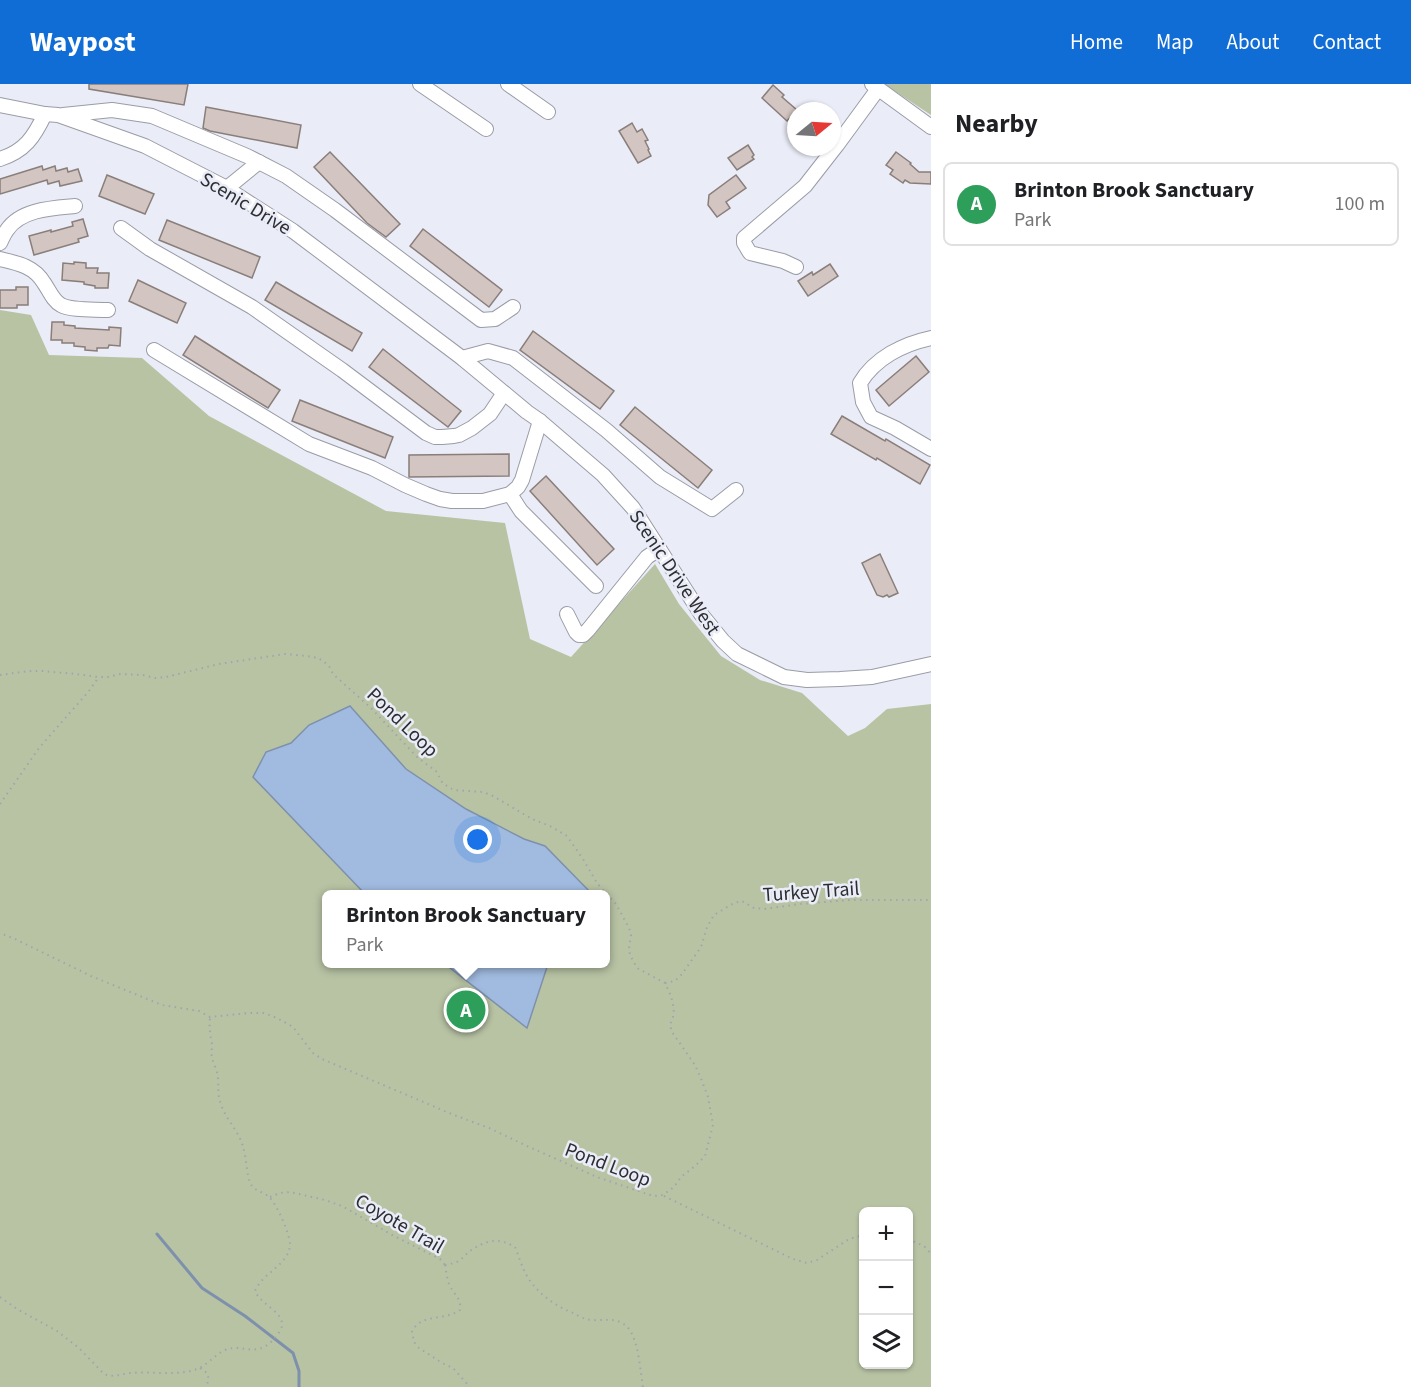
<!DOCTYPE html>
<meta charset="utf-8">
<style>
:root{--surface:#fff;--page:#f6f6f6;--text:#202124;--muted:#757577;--line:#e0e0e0;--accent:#116dd6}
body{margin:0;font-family:"Source Sans 3",sans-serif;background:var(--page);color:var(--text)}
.controls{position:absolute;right:18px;bottom:18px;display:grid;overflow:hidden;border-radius:9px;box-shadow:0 2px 4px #0004}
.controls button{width:54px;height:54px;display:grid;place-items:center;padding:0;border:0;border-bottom:2px solid var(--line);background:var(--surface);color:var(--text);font:30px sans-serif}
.compass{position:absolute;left:787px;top:18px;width:54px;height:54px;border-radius:50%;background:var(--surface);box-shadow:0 2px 4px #0004;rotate:72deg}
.you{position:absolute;left:478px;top:756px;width:21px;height:21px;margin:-15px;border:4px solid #fff;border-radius:50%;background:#1a73e8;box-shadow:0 0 0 9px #1a73e833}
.badge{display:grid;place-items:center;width:39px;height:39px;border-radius:50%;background:var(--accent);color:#fff;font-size:20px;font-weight:700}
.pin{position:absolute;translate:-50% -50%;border:3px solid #fff;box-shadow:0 2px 6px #0006}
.popup{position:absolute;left:322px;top:806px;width:288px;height:78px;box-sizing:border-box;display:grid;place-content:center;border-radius:9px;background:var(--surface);filter:drop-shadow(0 2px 4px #0005);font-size:20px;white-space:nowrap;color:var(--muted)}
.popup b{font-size:22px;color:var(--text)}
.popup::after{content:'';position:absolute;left:50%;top:100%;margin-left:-12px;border:12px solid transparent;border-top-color:var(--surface)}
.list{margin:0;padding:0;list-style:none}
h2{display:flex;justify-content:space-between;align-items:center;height:78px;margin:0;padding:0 24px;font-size:26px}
h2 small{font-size:20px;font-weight:400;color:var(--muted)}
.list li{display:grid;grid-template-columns:39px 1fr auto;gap:18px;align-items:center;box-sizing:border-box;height:84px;margin:0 12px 12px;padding:0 12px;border:2px solid var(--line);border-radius:9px}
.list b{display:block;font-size:22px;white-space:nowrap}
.list p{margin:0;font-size:20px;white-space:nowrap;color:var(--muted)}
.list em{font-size:20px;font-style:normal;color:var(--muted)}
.icon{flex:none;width:33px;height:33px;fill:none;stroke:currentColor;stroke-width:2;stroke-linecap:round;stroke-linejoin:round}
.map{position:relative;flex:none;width:931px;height:1303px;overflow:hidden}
header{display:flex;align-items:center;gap:36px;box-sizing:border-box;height:84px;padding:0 30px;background:var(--accent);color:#fff}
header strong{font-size:28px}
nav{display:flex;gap:33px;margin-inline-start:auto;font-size:21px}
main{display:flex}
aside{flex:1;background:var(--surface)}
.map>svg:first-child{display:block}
.green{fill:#b8c3a4;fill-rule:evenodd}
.water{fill:#a1bbe0;stroke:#7e91ac;stroke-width:1.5}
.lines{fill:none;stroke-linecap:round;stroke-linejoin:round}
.stream{stroke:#7e91ac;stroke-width:3}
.building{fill:#d3c6c2;stroke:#897e7a;stroke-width:1.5}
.minor-casing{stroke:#9a9ca6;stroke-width:16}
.path{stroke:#a2a4ac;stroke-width:2;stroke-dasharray:1.5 4.5;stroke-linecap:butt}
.minor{stroke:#fff;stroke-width:14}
.labels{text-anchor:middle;stroke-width:5;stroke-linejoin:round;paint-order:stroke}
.street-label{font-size:20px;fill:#2d2e32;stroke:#eaecf7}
</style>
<header>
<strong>Waypost</strong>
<nav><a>Home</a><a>Map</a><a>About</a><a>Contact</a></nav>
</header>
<main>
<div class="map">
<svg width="931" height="1303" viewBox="0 0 931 1303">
<rect width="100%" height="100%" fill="#eaecf7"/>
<g class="green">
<path d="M884 0H931V31Z"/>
<path d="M0 226 31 231 49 271 142 274 209 332 386 427 505 439 530 555 571 573 655 480 679 520 721 572 760 596 802 609 848 652 865 644 887 625 931 620V1303H0ZM326 810H606V880H326ZM864 1128H908V1280H864Z"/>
</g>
<g class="water">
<path d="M350 622 406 685 466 725 524 755 545 762 592 810H365L253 693 266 668 291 659 309 641Z"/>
<path d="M445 880H548L527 944Z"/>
</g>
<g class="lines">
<path class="stream" d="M157 1150 202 1204 245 1232 293 1269 299 1287V1303"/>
</g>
<g class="building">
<path d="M89 0H188L184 21 89 5Z"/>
<path d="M773 1 784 11 782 13 797 26 787 37 762 14Z"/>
<path d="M206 23 301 41 297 64 210 47 203 44Z"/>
<path d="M632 39 637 48 642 45 648 56 645 57 649 65 648 66 651 72 638 79 619 47Z"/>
<path d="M748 61 754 71 752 73 754 75 737 86 728 74Z"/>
<path d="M330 68 400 140 386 153 367 139 314 83Z"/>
<path d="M896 68 911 79 910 80 919 88H931V100L910 99 905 96 903 99 890 90 893 86 886 81Z"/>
<path d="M42 82 43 86 55 82 56 87 67 84 68 88 78 85 82 97 60 102 59 97 48 100 47 96 0 110V95Z"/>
<path d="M107 91 154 110 145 130 99 112Z"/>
<path d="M736 91 746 104 726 118 730 124 717 133 708 121 709 111Z"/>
<path d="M83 135 88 152 78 155 79 158 34 171 29 152 51 146V148L73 142 72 138Z"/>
<path d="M167 136 260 173 252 194 159 156Z"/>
<path d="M423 145 502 206 489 223 410 162Z"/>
<path d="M74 178 86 179V184H98L97 189H109L108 204H95V202L84 200V198L62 196 63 179 74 180Z"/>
<path d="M830 180 838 192 808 212 798 197 812 188 813 191Z"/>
<path d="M138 196 186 219 177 239 129 217Z"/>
<path d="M276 198 362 249 352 267 265 216Z"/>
<path d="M16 203H28V221H17V224H0V206H16Z"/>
<path d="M52 238H64V241L75 242V244L109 246V243L121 244 120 262 109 261 108 264H97V267L85 266V263L74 262V259H62V256H51Z"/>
<path d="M533 247 614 307 600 325 520 266Z"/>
<path d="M195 252 280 306 268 324 183 271Z"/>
<path d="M383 265 461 327 448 343 369 283Z"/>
<path d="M916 272 929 288 889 322 876 306Z"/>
<path d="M300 316 393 353 385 374 292 337Z"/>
<path d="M635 323 712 386 698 404 620 341Z"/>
<path d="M842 332 885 357 886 355 930 381 920 400 877 374 876 376 831 350Z"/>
<path d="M509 370V392L409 393V371Z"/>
<path d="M546 392 614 465 597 481 530 407Z"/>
<path d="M880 470 898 509 889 513 887 511 883 513 877 511 862 479Z"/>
</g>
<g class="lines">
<g class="minor-casing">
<g id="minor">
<path d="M420 0 486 45"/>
<path d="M508 0 548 28"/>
<path d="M872 0 931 43"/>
<path d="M0 21 45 30 58 31 145 62 223 102 293 147 462 274 527 328 540 337 603 391 633 424 701 530 723 557 737 570 784 593 807 596 840 595 872 593 931 580"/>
<path d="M63 31 112 26 152 32 247 72 286 92 335 126 481 236 495 235 513 223"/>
<path d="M0 75C25 67 34 53 45 30"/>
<path d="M227 104 259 78"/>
<path d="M121 144 150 165 252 223 342 286 426 349 435 353H442L454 352 459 351 472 344 490 330 504 309"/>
<path d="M0 159C2 155 4 150 7 146 21 125 53 124 75 122"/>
<path d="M0 175C17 179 34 182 44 199 49 206 53 217 61 221 72 227 95 225 108 226"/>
<path d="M796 183 783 177 750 169 744 159V154L805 102 837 61 878 5"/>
<path d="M931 254C903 260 875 274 860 299L863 318 871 333 895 344 931 365"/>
<path d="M154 266 309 360 372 384 405 401 426 410 440 415 452 417H483L510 410 518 403 522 396 540 337"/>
<path d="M462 274 488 267 513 274 606 346 660 393 712 425 736 406"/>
<path d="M510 410 521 427 596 502"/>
<path d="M567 530 576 548 579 551H583L588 546 647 473 659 465"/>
</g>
</g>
<g class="path">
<path d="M0 591 29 587H42L76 590 98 593H108L120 590 143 591 155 594 166 593 219 580 285 570 307 572 318 574 323 577 329 582 333 590 371 624 417 673 437 688 441 697 447 702 454 706 483 708 493 712 532 735 550 742 567 752 583 775 597 799 616 820 629 844 631 851 629 864 630 871 637 884 665 899 671 912 674 925 673 933 670 941 672 948 695 981 702 997 708 1013 713 1041 705 1072 695 1082 681 1093 674 1103 663 1111 653 1112 597 1093 527 1062 489 1044 454 1031 322 975 313 969 293 943 277 934 264 929H249L210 933 199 927 162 921 91 892 15 855 0 849"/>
<path d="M0 720 39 664 89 607 98 594"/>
<path d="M665 899 675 897 682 890 701 863 707 843 714 831 734 819 742 817 754 824 764 825 800 820 850 816H931"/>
<path d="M664 1112 793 1175 807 1179 817 1176 849 1155 864 1151"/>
<path d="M270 1113 280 1109 290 1108 325 1116 342 1122 394 1152 440 1175 445 1181"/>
<path d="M908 1155 924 1162 931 1170"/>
<path d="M445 1181C450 1180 455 1179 459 1177 463 1174 466 1170 470 1167 486 1156 498 1153 515 1163 518 1170 520 1177 523 1184 532 1206 553 1221 573 1229 577 1231 582 1234 586 1235 601 1239 617 1230 629 1245 639 1259 640 1286 643 1303"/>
<path d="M445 1181C446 1187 447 1194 449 1200 453 1210 462 1214 460 1226 445 1237 420 1229 412 1248L414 1258 419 1264 442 1279 453 1284 470 1303"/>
<path d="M0 1213 17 1225 57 1247 79 1264 104 1290C113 1294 121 1290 130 1289 151 1287 174 1292 194 1286 206 1283 214 1271 225 1266 242 1259 255 1274 272 1257 276 1253 281 1247 282 1242 284 1228 260 1220 255 1207 263 1188 288 1182 290 1161 290 1150 276 1118 268 1112 263 1108 256 1107 252 1102 246 1094 247 1074 243 1063 239 1047 227 1037 222 1023 217 1011 219 1007 218 996 218 988 214 981 212 974 211 969 212 965 212 960 210 950 209 944 210 933"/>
<path d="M200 1284C209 1289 210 1293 206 1303"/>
</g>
<use href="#minor" class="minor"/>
</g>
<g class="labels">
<g class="street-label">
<text transform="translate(246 119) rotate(31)" y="7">Scenic Drive</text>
<text transform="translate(675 488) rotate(56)" y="7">Scenic Drive West</text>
<text transform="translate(403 638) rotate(44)" y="7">Pond Loop</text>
<text transform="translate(811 807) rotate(-4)" y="7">Turkey Trail</text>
<text transform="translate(608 1080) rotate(21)" y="7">Pond Loop</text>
<text transform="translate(400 1139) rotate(30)" y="7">Coyote Trail</text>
</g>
</g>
</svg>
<div class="controls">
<button>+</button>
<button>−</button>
<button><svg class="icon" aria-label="layers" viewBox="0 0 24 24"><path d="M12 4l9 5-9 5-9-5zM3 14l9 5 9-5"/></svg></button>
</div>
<svg class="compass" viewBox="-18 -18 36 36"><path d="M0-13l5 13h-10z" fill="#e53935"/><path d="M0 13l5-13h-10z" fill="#757577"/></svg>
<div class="you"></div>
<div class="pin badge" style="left:466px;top:926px;background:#2e9e5b">A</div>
<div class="popup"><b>Brinton Brook Sanctuary</b>Park</div>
</div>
<aside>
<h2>Nearby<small></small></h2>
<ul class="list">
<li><span class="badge" style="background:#2e9e5b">A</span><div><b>Brinton Brook Sanctuary</b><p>Park</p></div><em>100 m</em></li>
</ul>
</aside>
</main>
